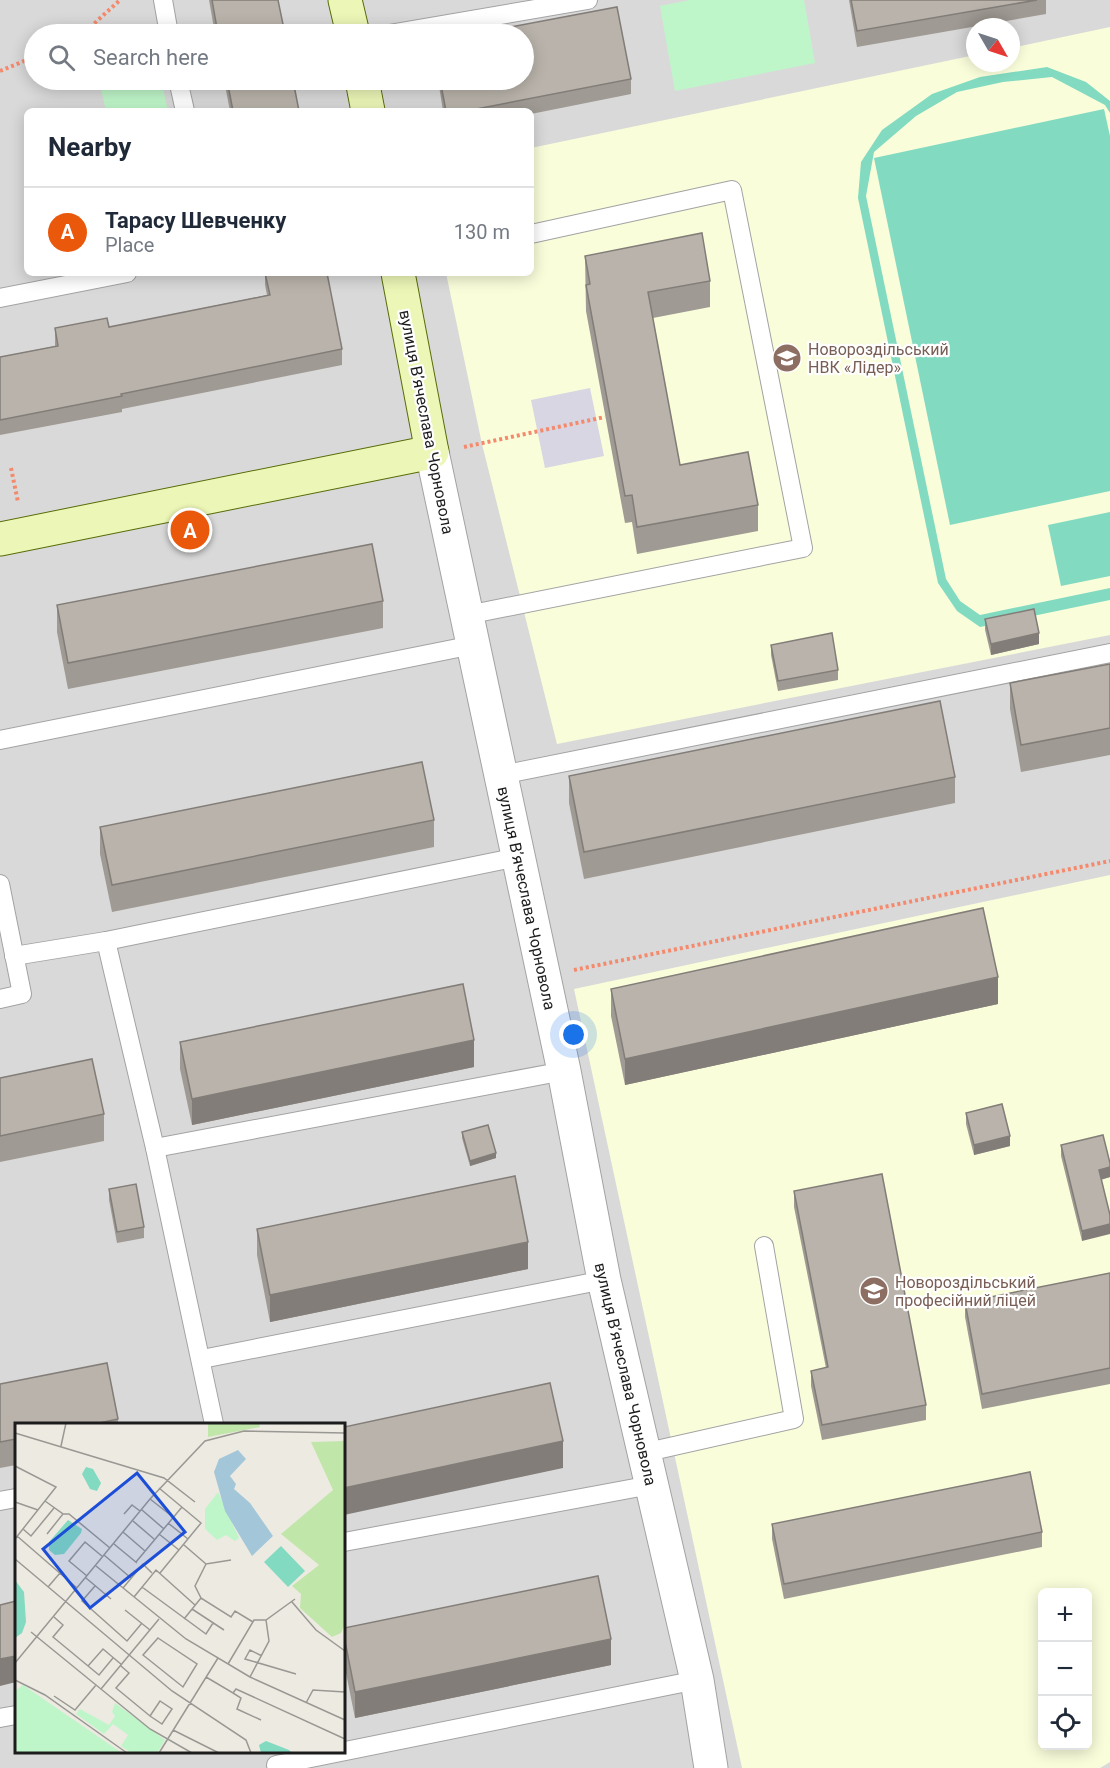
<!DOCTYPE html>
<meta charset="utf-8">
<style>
:root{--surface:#fff;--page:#f6f6f7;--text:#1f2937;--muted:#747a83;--line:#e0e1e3;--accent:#ea580c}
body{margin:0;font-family:Roboto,sans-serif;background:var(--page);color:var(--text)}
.controls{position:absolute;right:18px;bottom:18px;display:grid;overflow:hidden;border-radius:9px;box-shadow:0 3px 15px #0003}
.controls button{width:54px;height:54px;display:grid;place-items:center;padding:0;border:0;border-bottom:2px solid var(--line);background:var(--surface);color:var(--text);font:30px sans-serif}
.compass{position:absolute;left:966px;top:18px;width:54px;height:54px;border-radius:50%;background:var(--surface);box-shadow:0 3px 15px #0003;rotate:129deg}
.you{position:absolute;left:574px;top:1035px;width:21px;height:21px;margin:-15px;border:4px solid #fff;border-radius:50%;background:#1a73e8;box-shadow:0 0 0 9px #1a73e833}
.badge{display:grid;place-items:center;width:39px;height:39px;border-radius:50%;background:var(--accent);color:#fff;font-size:20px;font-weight:700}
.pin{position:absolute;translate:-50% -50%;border:3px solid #fff;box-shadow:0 2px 6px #0006}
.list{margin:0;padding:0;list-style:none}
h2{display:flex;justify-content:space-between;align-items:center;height:78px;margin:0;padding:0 24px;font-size:26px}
h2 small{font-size:20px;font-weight:400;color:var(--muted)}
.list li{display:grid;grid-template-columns:39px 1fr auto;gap:18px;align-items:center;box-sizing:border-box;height:90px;padding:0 24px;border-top:2px solid var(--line)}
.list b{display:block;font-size:22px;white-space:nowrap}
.list p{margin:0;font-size:20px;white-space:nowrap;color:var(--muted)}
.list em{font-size:20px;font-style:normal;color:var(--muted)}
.icon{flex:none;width:33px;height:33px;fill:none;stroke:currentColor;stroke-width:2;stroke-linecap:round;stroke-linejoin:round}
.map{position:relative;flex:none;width:1110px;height:1768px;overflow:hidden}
.search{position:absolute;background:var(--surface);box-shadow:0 3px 15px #0003;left:24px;top:24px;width:510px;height:66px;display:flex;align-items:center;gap:15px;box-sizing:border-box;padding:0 21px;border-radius:33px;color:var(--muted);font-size:22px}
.panel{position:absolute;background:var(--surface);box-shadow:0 3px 15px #0003;left:24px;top:108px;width:510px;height:168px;border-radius:9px}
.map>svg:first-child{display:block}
.residential{fill:#dad9d9;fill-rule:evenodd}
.education{fill:#fafdda;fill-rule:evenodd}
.park{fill:#bff6c9}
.pitch{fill:#82dac1}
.plaza{fill:#d7d6e2}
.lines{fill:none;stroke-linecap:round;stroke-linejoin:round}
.lane-casing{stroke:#a3a3a3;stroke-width:20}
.street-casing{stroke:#a3a3a3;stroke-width:35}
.secondary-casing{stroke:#576d09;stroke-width:35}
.path{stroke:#f4896c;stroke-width:4;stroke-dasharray:3 3;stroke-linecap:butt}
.lane{stroke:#fff;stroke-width:18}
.street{stroke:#fff;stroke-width:33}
.secondary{stroke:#ecf6b6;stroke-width:33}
.wall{fill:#9f9a93}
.shaded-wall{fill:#827d78}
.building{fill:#b9b3ab;stroke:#827d78;stroke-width:1.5}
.labels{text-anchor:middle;stroke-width:4.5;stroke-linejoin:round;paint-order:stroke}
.education-label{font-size:16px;fill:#785e54;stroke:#fff;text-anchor:start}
.street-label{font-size:16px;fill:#1c1c1c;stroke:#fff}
.inset-road{fill:none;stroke:#999893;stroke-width:1.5}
.view{fill:#1d4ed8;fill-opacity:0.15;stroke:#1d4ed8;stroke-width:3}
.inset-edge{fill:none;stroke:#1c1c1c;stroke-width:3}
</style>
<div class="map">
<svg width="1110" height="1768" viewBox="0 0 1110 1768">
<rect width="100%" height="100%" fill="#edeae2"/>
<path class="residential" d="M0 0H1110V1768H0ZM975 27H1011V63H975ZM34 34H524V80H34ZM27 111H531V273H27ZM16 1424H344V1752H16ZM1042 1592H1088V1746H1042Z"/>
<g class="education">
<path d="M1110 27V635L557 744 482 444 446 273H531V148L975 55V63H1011V48Z"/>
<path d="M1110 875V1762L1100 1768H742L574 989ZM1042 1592H1088V1746H1042Z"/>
</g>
<g class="park">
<path d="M690 0H804L815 63 675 91 660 6Z"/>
<path d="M99 80H161L168 111H106Z"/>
</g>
<g class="pitch">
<path d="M1047 67 1086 82 1110 101V113L1105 105 1052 77 1003 82 957 92 916 116 874 152 866 196 946 579 960 601 980 615 1110 588V600L980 627 957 611 938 583 858 198 861 162 882 130 932 94 980 77Z"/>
<path d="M1104 109 1110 136V491L950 525 874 158Z"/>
<path d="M1110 512V576L1061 586 1048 525Z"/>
</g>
<path class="plaza" d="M590 388 604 456 545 468 531 400Z"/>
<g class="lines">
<g class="lane-casing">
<g id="lane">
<path d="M163 0 169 34"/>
<path d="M389 34 588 0"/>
<path d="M178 80 185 111"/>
<path d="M0 298 127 273"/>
<path d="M467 615 803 548 732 190 531 234"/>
<path d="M0 740 473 645"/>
<path d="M501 775 1110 653"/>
<path d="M0 884 22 994 0 999"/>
<path d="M106 941 155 1148 214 1424"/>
<path d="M14 956 106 941 518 857"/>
<path d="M155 1148 564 1071"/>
<path d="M202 1359 604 1280"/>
<path d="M643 1453 794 1419 764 1246"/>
<path d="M0 1501 16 1498"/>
<path d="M344 1542 651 1485"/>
<path d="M0 1718 16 1715"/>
<path d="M276 1765 697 1680"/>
</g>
</g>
<g class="street-casing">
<path id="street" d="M432 452 564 1071 604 1280 697 1680 711 1768"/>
</g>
<g class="secondary-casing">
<g id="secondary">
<path d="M345 0 353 34"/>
<path d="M362 80 368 111"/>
<path d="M0 539 432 452 398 273"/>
</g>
</g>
<g class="path">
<path d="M80 34 86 31 120 0"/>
<path d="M0 71 34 57"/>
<path d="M464 447 605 417"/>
<path d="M11 468 18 502"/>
<path d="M574 970 1110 861"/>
</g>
<use href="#lane" class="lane"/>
<use href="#street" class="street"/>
<use href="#secondary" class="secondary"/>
</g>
<g class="wall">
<path d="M209 0H278L285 34H215Z"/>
<path d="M849 0H1046V14L857 47Z"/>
<path d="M631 79V94L531 114V111H443L438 80Z"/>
<path d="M224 80H293L299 111H230Z"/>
<path d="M585 256 710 281V307L653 318 680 465 758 505V531L637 554 632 522 625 523 586 311Z"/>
<path d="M265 273H327L342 349V365L122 409V412L0 435V357L55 346V328L109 327 267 295 265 285Z"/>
<path d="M383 601V628L68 689 57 632V605Z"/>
<path d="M985 619 1039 644 991 655 985 630Z"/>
<path d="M771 645 838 670V680L778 691 771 655Z"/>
<path d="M1110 664V755L1021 772 1010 709V683Z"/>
<path d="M569 776 955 777V803L584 879 569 803Z"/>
<path d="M434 820V847L112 912 100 854V827Z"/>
<path d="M611 989 998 1004 625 1085 611 1016Z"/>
<path d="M180 1042 474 1067 192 1125 180 1069Z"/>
<path d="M0 1078 104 1114V1141L0 1162Z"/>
<path d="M966 1113 1010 1146 974 1155 966 1124Z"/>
<path d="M462 1132 496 1158 470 1166 462 1138Z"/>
<path d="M1061 1145 1110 1177 1101 1180 1082 1241 1061 1156Z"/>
<path d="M109 1189 144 1227V1238L117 1243 109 1200Z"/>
<path d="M794 1191 926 1405V1420L822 1440 811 1386V1371L826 1368 794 1207Z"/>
<path d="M257 1229 528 1269 270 1322 257 1255Z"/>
<path d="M1110 1273V1384L982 1409 965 1317V1302Z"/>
<path d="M0 1384 118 1419V1425H16V1465L0 1468Z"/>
<path d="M772 1524 1042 1532V1547L784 1599 772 1539Z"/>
<path d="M344 1628 611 1665 355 1718 344 1663Z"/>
</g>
<g class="shaded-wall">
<path d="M1039 633V644L991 655V644Z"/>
<path d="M998 977V1004L625 1085V1059Z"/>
<path d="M474 1040V1067L192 1125V1099Z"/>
<path d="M1010 1136V1146L974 1155V1145Z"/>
<path d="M496 1153V1158L470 1166V1161Z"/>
<path d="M1110 1167V1177L1099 1180V1170Z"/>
<path d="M1110 1224V1234L1082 1241V1231Z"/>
<path d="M528 1242V1269L270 1322V1295Z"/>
<path d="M563 1441V1468L344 1515V1488Z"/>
<path d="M611 1639V1665L355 1718V1692Z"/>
<path d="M16 1656V1682L0 1686V1659Z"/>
</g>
<g class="building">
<path d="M212 0H278L285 34H218Z"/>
<path d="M851 0H1037L857 31Z"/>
<path d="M617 7 631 79 466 111H446L440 80H524V34H474Z"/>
<path d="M227 80H293L299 111H233Z"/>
<path d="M702 233 710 281 648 292 680 465 748 452 758 505 637 527 632 495 625 496 586 285 590 284 585 256Z"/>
<path d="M265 273H327L342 349 121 394 122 396 0 420V357L58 346 55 328 107 318 109 327 270 295Z"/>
<path d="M372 544 383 601 68 663 57 605Z"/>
<path d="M1034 609 1039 633 991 644 985 619Z"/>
<path d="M832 633 838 670 778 681 771 645Z"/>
<path d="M1110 664V728L1021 745 1010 683Z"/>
<path d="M940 701 955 777 584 852 569 776Z"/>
<path d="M422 762 434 820 112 885 100 827Z"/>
<path d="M983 908 998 977 625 1059 611 989Z"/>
<path d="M463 984 474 1040 192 1099 180 1042Z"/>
<path d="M92 1059 104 1114 0 1136V1078Z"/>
<path d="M1002 1104 1010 1136 974 1145 966 1113Z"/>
<path d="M488 1125 496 1153 470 1161 462 1132Z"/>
<path d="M1103 1135 1110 1163V1167L1099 1170 1110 1215V1224L1082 1231 1061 1145Z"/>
<path d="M882 1174 926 1405 822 1425 811 1371 828 1367 794 1191Z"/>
<path d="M515 1176 528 1242 270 1295 257 1229Z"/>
<path d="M136 1184 144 1227 117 1232 109 1189Z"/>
<path d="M1110 1273V1368L982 1394 965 1302Z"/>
<path d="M107 1363 118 1419 90 1425H16V1439L0 1442V1384Z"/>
<path d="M550 1383 563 1441 344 1488V1427Z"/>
<path d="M1030 1472 1042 1532 784 1584 772 1524Z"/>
<path d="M598 1576 611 1639 355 1692 344 1636V1628Z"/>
<path d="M16 1601V1656L0 1659V1605Z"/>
</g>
<defs>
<g id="school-disc" transform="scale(1.5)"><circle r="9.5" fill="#8d6e63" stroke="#fff"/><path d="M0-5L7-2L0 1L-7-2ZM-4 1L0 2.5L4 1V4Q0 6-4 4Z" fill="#fff"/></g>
<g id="university-disc" transform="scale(1.5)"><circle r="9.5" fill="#8d6e63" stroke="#fff"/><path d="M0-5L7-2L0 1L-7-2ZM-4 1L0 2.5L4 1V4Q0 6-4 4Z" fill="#fff"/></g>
</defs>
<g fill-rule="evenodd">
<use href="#school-disc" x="787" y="358"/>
<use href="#university-disc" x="874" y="1291"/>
</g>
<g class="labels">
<g class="education-label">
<text x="808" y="355">Новороздільський<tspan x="808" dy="18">НВК «Лідер»</tspan></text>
<text x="895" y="1288">Новороздільський<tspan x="895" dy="18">професійний ліцей</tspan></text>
</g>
<g class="street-label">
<text transform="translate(427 422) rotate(79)" y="6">вулиця Вʼячеслава Чорновола</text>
<text transform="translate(527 898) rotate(78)" y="6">вулиця Вʼячеслава Чорновола</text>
<text transform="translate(626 1374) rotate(77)" y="6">вулиця Вʼячеслава Чорновола</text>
</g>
</g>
<g transform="translate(15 1423)">
<rect width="330" height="330" fill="#edeae2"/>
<path d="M193 0H244L245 4 193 14ZM330 18V201L326 210 317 214 285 185 286 171 277 163 304 142 266 111 318 67 296 19Z" fill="#c0e6a9"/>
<path d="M203 69 224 115 220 118 211 112 202 117 190 106V86ZM8 262 107 330H0V268ZM100 280 150 317 142 330H116L106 323 113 312 98 301 89 311 61 291 65 286 94 302 100 293 97 289Z" fill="#bff6c9"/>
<path d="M71 44 78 46 86 60 82 68 75 66 67 51ZM53 97 67 106 66 110 49 131 40 132 34 127V119ZM266 123 290 148 273 164 249 139ZM0 157 9 169 11 199 7 210 0 215ZM251 318 274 327 277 330H246L244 322Z" fill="#82dac1"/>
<path d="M223 27 231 36 215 53 221 61 219 66 235 80 258 113 237 133 210 88 199 49 204 36Z" fill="#a3c7d9"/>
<path class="inset-road" d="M0 10 149 55 180 79M46 23 51 0M0 43 41 64 0 116M144 65 186 100 145 150M135 76 158 94M30 78 48 91 32 111M0 79 23 87M127 87 149 106M48 91H54L95 125M109 91 117 82 125 88M118 98 139 116M153 100 173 116M8 106 16 113 39 85M108 109 130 128M144 111 164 127M2 113 62 165M99 121 122 140M169 122 191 141 216 137M89 132 116 155M0 136 157 268 231 317 236 330M121 139 167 84M81 143 171 216 235 254 330 297M72 153 54 138 70 119 88 134M71 155 96 176M80 163 67 178 112 218 127 200M33 164 45 150M127 164 191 211 198 200M108 165 128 141 137 150M119 174 141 147 180 182M186 175 180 163 191 141M277 179 301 207 330 228M177 186 209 207M110 187 135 207M39 194 48 202 38 214 84 252 98 235M169 196 186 175 216 194 220 188 238 199M16 209 135 306 177 330M143 215 182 241 168 264 128 232ZM247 233 235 227 230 236 281 251M0 240 135 76 190 18 229 8 330 10M213 241 239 197H251L280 176M73 243 88 226 107 242M106 243 114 250 101 265 135 293 147 301 157 286 145 278 135 293M191 254 218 270 221 266 330 316M235 254 254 218 251 197M0 257 30 272 112 330M86 266 144 196M218 270 226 275 222 286 246 297M39 273 60 287 81 262M291 280 298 267 330 269M158 307 204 330M144 330 203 235"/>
<path class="view" d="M122 50 170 109 75 185 28 126Z"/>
<rect width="330" height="330" class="inset-edge"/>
</g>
</svg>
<div class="controls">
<button>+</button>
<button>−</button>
<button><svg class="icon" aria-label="locate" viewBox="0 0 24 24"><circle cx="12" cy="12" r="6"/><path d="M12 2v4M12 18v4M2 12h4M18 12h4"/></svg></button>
</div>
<svg class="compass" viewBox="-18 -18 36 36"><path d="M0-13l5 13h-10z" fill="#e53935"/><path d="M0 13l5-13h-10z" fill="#747a83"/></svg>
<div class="you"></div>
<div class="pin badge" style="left:190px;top:530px">A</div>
<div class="search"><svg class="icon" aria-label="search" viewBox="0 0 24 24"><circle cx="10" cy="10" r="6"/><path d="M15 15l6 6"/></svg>Search here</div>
<section class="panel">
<h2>Nearby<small></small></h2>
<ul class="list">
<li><span class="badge">A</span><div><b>Тарасу Шевченку</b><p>Place</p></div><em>130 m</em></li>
</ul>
</section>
</div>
